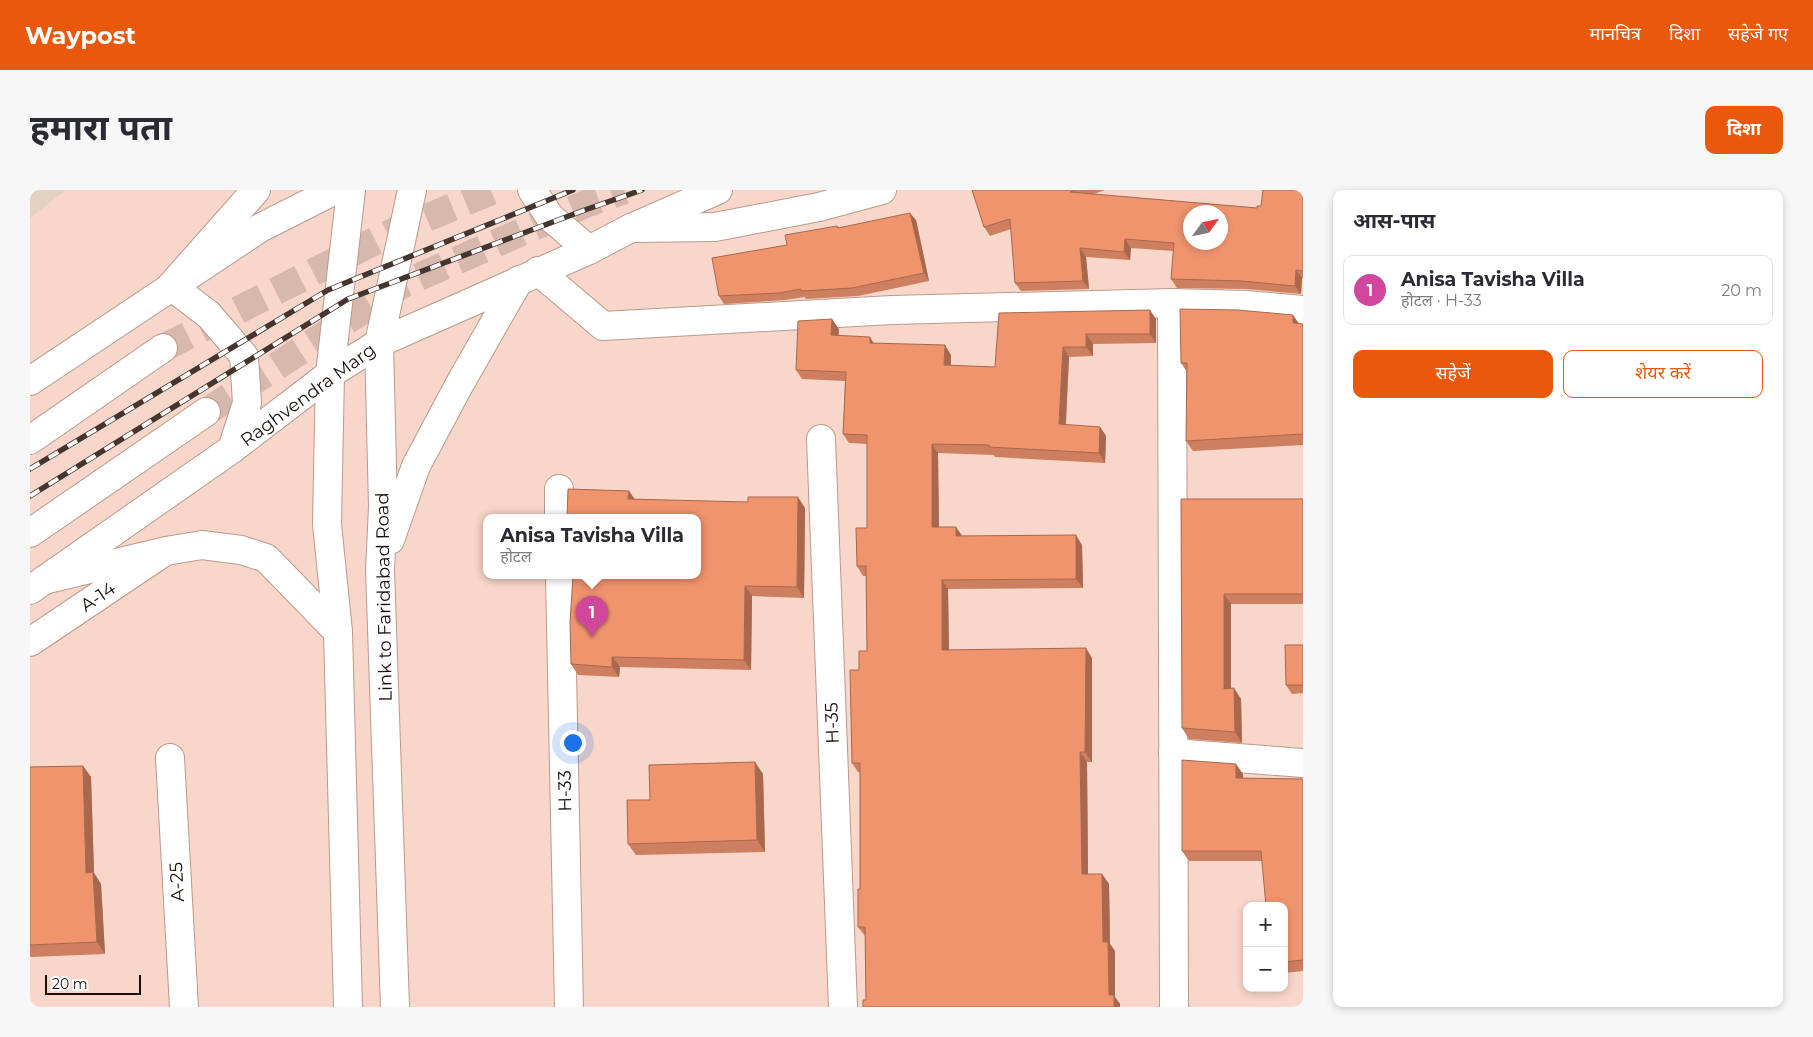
<!DOCTYPE html>
<html lang="hi">
<meta charset="utf-8">
<style>
:root{--surface:#fff;--page:#f7f7f7;--text:#2b2b33;--muted:#7c7c81;--line:#e1e1e2;--accent:#ea580c}
body{margin:0;font-family:Montserrat,"Noto Sans Devanagari",sans-serif;background:var(--page);color:var(--text)}
.controls{position:absolute;right:15px;bottom:15px;display:grid;overflow:hidden;border-radius:10px;box-shadow:0 2px 8px #0003}
.controls button{width:45px;height:45px;display:grid;place-items:center;padding:0;border:0;border-bottom:1px solid var(--line);background:var(--surface);color:var(--text);font:25px sans-serif}
.compass{position:absolute;left:1153px;top:15px;width:45px;height:45px;border-radius:50%;background:var(--surface);box-shadow:0 2px 8px #0003;rotate:57deg}
.scale{position:absolute;left:15px;bottom:12px;width:96px;box-sizing:border-box;padding-left:5px;border:2px solid #190e09;border-top:0;font-size:14px;line-height:18px;white-space:nowrap;color:#190e09;-webkit-text-stroke:4px #fff;paint-order:stroke}
.you{position:absolute;left:542px;top:552px;width:18px;height:18px;margin:-12px;border:4px solid #fff;border-radius:50%;background:#1a73e8;box-shadow:0 0 0 8px #1a73e833}
.badge{display:grid;place-items:center;width:32px;height:32px;border-radius:50%;background:var(--accent);color:#fff;font-size:16px;font-weight:700}
.pin{position:absolute;translate:-50% -41px;filter:drop-shadow(0 1px 2px #0008)}
.pin::after{content:'';position:absolute;top:26px;width:18px;height:15px;background:inherit;clip-path:polygon(0 0,100% 0,50% 100%)}
.popup{position:absolute;left:453px;top:324px;width:218px;height:65px;box-sizing:border-box;display:grid;place-content:center;border-radius:10px;background:var(--surface);filter:drop-shadow(0 1px 4px #0005);font-size:16px;white-space:nowrap;color:var(--muted)}
.popup b{font-size:19px;color:var(--text)}
.popup::after{content:'';position:absolute;left:50%;top:100%;margin-left:-10px;border:10px solid transparent;border-top-color:var(--surface)}
.list{margin:0;padding:0;list-style:none}
h2{display:flex;justify-content:space-between;align-items:center;height:65px;margin:0;padding:0 20px;font-size:21px}
h2 small{font-size:16px;font-weight:400;color:var(--muted)}
.list li{display:grid;grid-template-columns:32px 1fr auto;gap:15px;align-items:center;box-sizing:border-box;height:70px;margin:0 10px 10px;padding:0 10px;border:1px solid var(--line);border-radius:10px}
.list b{display:block;font-size:19px;white-space:nowrap}
.list p{margin:0;font-size:16px;white-space:nowrap;color:var(--muted)}
.list em{font-size:16px;font-style:normal;color:var(--muted)}
.actions{display:flex;gap:10px;padding:15px 20px}
.actions a{flex:1;padding:11px 0;border:1px solid var(--accent);border-radius:10px;text-align:center;font-size:18px;color:var(--accent)}
.actions .main{background:var(--accent);color:#fff}
.map{position:relative;flex:none;width:1273px;height:817px;overflow:hidden;border-radius:10px}
header{display:flex;align-items:center;gap:30px;box-sizing:border-box;height:70px;padding:0 25px;background:var(--accent);color:#fff}
header strong{font-size:24px}
nav{display:flex;gap:28px;margin-inline-start:auto;font-size:18px}
.intro{display:flex;align-items:center;justify-content:space-between;box-sizing:border-box;height:120px;padding:0 30px}
h1{margin:0;font-size:35px}
.button{padding:12px 22px;border-radius:10px;background:var(--accent);color:#fff;font-size:18px;font-weight:700}
main{display:flex;gap:30px;padding:0 30px}
aside{flex:1;background:var(--surface);border-radius:10px;box-shadow:0 2px 8px #0003}
.map>svg:first-child{display:block}
.commercial{fill:#e3d1c1}
.lines{fill:none;stroke-linecap:round;stroke-linejoin:round}
.secondary-tunnel{stroke:#d7b8ac;stroke-width:28;stroke-dasharray:28 14;stroke-linecap:butt}
.minor-casing{stroke:#ba9a8d;stroke-width:30}
.tertiary-casing{stroke:#ba9a8d;stroke-width:30}
.secondary-casing{stroke:#ba9a8d;stroke-width:30}
.primary-casing{stroke:#ba9a8d;stroke-width:30}
.minor{stroke:#fff;stroke-width:28}
.tertiary{stroke:#fff;stroke-width:28}
.secondary{stroke:#fff;stroke-width:28}
.primary{stroke:#fff;stroke-width:28}
.rail-casing{stroke:#45352f;stroke-width:5.5}
.rail{stroke:#fff;stroke-width:4;stroke-dasharray:11;stroke-linecap:butt}
.wall{fill:#ce7f5f}
.shaded-wall{fill:#a8684d}
.building{fill:#f0946e;stroke:#a8684d;fill-rule:evenodd}
.labels{text-anchor:middle;stroke-width:4;stroke-linejoin:round;paint-order:stroke}
.street-label{font-size:18px;fill:#190e09;stroke:#fff}
</style>
<header>
<strong>Waypost</strong>
<nav><a>मानचित्र</a><a>दिशा</a><a>सहेजे गए</a></nav>
</header>
<div class="intro"><h1>हमारा पता</h1><a class="button">दिशा</a></div>
<main>
<div class="map">
<svg width="1273" height="817" viewBox="0 0 1273 817">
<rect width="100%" height="100%" fill="#f8d6c9"/>
<path class="commercial" d="M0 0H36L0 28Z"/>
<g class="lines">
<g class="secondary-tunnel">
<path d="M133 158 365 41 464 0"/>
<path d="M176 222 373 94 558 13 594 0"/>
</g>
<g class="minor-casing">
<g id="minor">
<path d="M601 38 685 37 789 17 852 0"/>
<path d="M508 81 573 136 862 120 1142 113 1216 115 1273 120"/>
<path d="M1142 113 1144 817"/>
<path d="M791 249 813 817"/>
<path d="M529 299V328"/>
<path d="M530 386 539 817"/>
<path d="M1143 563 1273 573"/>
<path d="M140 568 154 817"/>
</g>
</g>
<g class="tertiary-casing">
<g id="tertiary">
<path d="M502 0 520 27 559 60"/>
<path d="M141 96 179 125 214 166 217 213 202 259"/>
<path d="M0 191 230 38 305 0"/>
<path d="M0 400 202 259 300 184 349 153 559 60 601 38 688 0"/>
<path d="M0 452 134 362"/>
</g>
</g>
<g class="secondary-casing">
<g id="secondary">
<path d="M0 250 133 158"/>
<path d="M0 343 176 222"/>
</g>
</g>
<g class="primary-casing">
<g id="primary">
<path d="M141 96 226 0"/>
<path d="M360 350 386 276 428 197 489 90"/>
<path d="M14 390 136 361 172 355 211 360 236 368 308 442"/>
<path d="M318 817 308 442 297 334 300 184 321 0"/>
<path d="M365 817 350 380 353 317 349 153 382 0"/>
</g>
</g>
<use href="#minor" class="minor"/>
<use href="#tertiary" class="tertiary"/>
<use href="#secondary" class="secondary"/>
<use href="#primary" class="primary"/>
<g class="rail-casing">
<g id="rail">
<path d="M0 279 298 100 543 0"/>
<path d="M0 306 318 109 552 21 612 0"/>
</g>
</g>
<use href="#rail" class="rail"/>
</g>
<g class="wall">
<path d="M942 0H1075L1064 4 1227 18 1273 0V89L1272 88 1271 104 1216 99 1147 98 1141 89 1143 61 1101 58 1100 70 1056 67 1059 99 991 101 985 93 981 39 960 46 954 37Z"/>
<path d="M886 30 899 91 828 106 776 109 775 107 755 110 694 114 689 106 757 55 807 36 809 38Z"/>
<path d="M969 123 1126 129V153L1063 154V166L1039 167 1036 235 1070 237 1076 246 1075 273 965 267 964 265 908 263 909 337 932 346 1052 355 1053 398 918 399 919 460 1062 468V572H1057L1058 684H1072L1079 694 1080 754 1085 761V807L1090 814 836 810 835 746 828 737 830 699V582H828L822 573 829 480 837 461 836 386H833L827 376 837 338V254L819 253 813 244 815 191 772 189 766 180 809 139 808 146 844 153 921 165V176L965 177Z"/>
<path d="M1269 134H1273V255L1163 261 1156 251 1157 182 1151 173Z"/>
<path d="M599 301 604 309 775 318 774 408 722 406 721 480 590 477 589 487 548 485 541 474 667 386 537 328Z"/>
<path d="M1151 309H1273V414H1201V498L1211 509 1212 553 1159 549 1152 538Z"/>
<path d="M1273 455V503L1262 504 1256 495Z"/>
<path d="M53 576 61 587 64 683 71 694 75 764 0 767V577Z"/>
<path d="M733 584 735 662 606 665 598 654 620 610Z"/>
<path d="M1213 584V588L1273 589V781L1254 783V716L1232 671H1159L1152 661Z"/>
</g>
<g class="shaded-wall">
<path d="M880 23 886 30 899 91 894 83Z"/>
<path d="M1095 49 1101 58 1100 70 1094 62Z"/>
<path d="M1050 58 1056 67 1059 99 1053 91Z"/>
<path d="M1266 80 1272 88 1271 104 1265 96Z"/>
<path d="M1120 120 1126 129V153L1120 144Z"/>
<path d="M1263 125 1270 135 1263 133Z"/>
<path d="M802 129 809 139 808 155 801 145Z"/>
<path d="M1056 144 1063 154V166L1056 157Z"/>
<path d="M840 147 846 157 840 153Z"/>
<path d="M915 155 921 165V185L914 175Z"/>
<path d="M1033 157 1039 167 1035 244 1029 234Z"/>
<path d="M1070 237 1076 246 1075 273 1069 263Z"/>
<path d="M902 254 908 263 909 347 902 337Z"/>
<path d="M599 301 606 311 598 309Z"/>
<path d="M768 307 775 318 774 408 767 397Z"/>
<path d="M926 337 933 347 926 346Z"/>
<path d="M1046 345 1052 355 1053 398 1046 389Z"/>
<path d="M912 390 918 399 919 470 912 460Z"/>
<path d="M715 396 722 406 721 480 714 470Z"/>
<path d="M1194 404 1201 414V509L1194 499Z"/>
<path d="M1056 458 1062 468V572L1055 562Z"/>
<path d="M582 467 590 477 589 487 582 477Z"/>
<path d="M1204 498 1211 509 1212 553 1205 542Z"/>
<path d="M1050 562 1057 572 1058 694 1052 684Z"/>
<path d="M725 572 733 584 735 662 727 650Z"/>
<path d="M1206 574 1213 584V598L1206 588Z"/>
<path d="M53 576 61 587 64 683 71 694 75 764 67 752 56 683Z"/>
<path d="M1072 684 1079 694 1080 754 1085 761V807L1090 814V817H1084L1079 805 1073 752Z"/>
</g>
<g class="building">
<path d="M942 0H1046L1040 2 1227 18V16H1231L1233 0H1273V81L1266 80 1265 96 1211 91 1141 89 1144 53 1095 49 1094 62 1050 58 1053 91 985 93 980 29 954 37ZM1160 22H1190V52H1160Z"/>
<path d="M880 23 894 83 822 98 771 101V99L749 103 689 106 682 68 757 55 755 45 807 36 808 38Z"/>
<path d="M1150 119 1208 120 1263 125V133L1273 134V244L1156 251 1157 173H1151Z"/>
<path d="M1120 120V144H1056V157H1033L1029 234 1070 237 1069 263 959 257V255L902 254V337H926V346L1046 345V389L912 390V460L1056 458 1055 562H1050L1052 684H1072L1073 752H1078L1079 805H1084V817H833V810H836L835 737H828V699H830V573H822L820 480H829V461H837L836 376H827L826 338H837V245L813 244 816 182 766 180 768 131 802 129 801 145 840 147V153L915 155 914 175 965 177 969 123Z"/>
<path d="M538 299 599 301 598 309 718 312V307H768L767 397 715 396 714 470 582 467V477L541 474 540 432 543 386H667V328H537Z"/>
<path d="M1151 309H1273V404H1194V499L1204 498 1205 542 1152 538Z"/>
<path d="M1255 455H1273V495H1256Z"/>
<path d="M1152 570 1206 574V588L1273 589V770L1254 772V716H1236L1231 661H1152Z"/>
<path d="M725 572 727 650 598 654 597 610H620L619 575Z"/>
<path d="M53 576 56 683 63 682 67 752 0 755V577Z"/>
</g>
<g class="labels">
<g class="street-label">
<text transform="translate(278 205) rotate(-36)" y="6">Raghvendra Marg</text>
<text transform="translate(68 407) rotate(-34)" y="6">A-14</text>
<text transform="translate(354 407) rotate(-91)" y="6">Link to Faridabad Road</text>
<text transform="translate(802 533) rotate(-92)" y="6">H-35</text>
<text transform="translate(535 601) rotate(-91)" y="6">H-33</text>
<text transform="translate(147 692) rotate(-93)" y="6">A-25</text>
</g>
</g>
</svg>
<div class="controls">
<button>+</button>
<button>−</button>
</div>
<svg class="compass" viewBox="-18 -18 36 36"><path d="M0-13l5 13h-10z" fill="#e53935"/><path d="M0 13l5-13h-10z" fill="#7c7c81"/></svg>
<div class="scale">20 m</div>
<div class="you"></div>
<div class="pin badge" style="left:562px;top:447px;background:#d1479c">1</div>
<div class="popup"><b>Anisa Tavisha Villa</b>होटल</div>
</div>
<aside>
<h2>आस-पास<small></small></h2>
<ul class="list">
<li><span class="badge" style="background:#d1479c">1</span><div><b>Anisa Tavisha Villa</b><p>होटल · H-33</p></div><em>20 m</em></li>
</ul>
<div class="actions"><a class="main">सहेजें</a><a>शेयर करें</a></div>
</aside>
</main>
